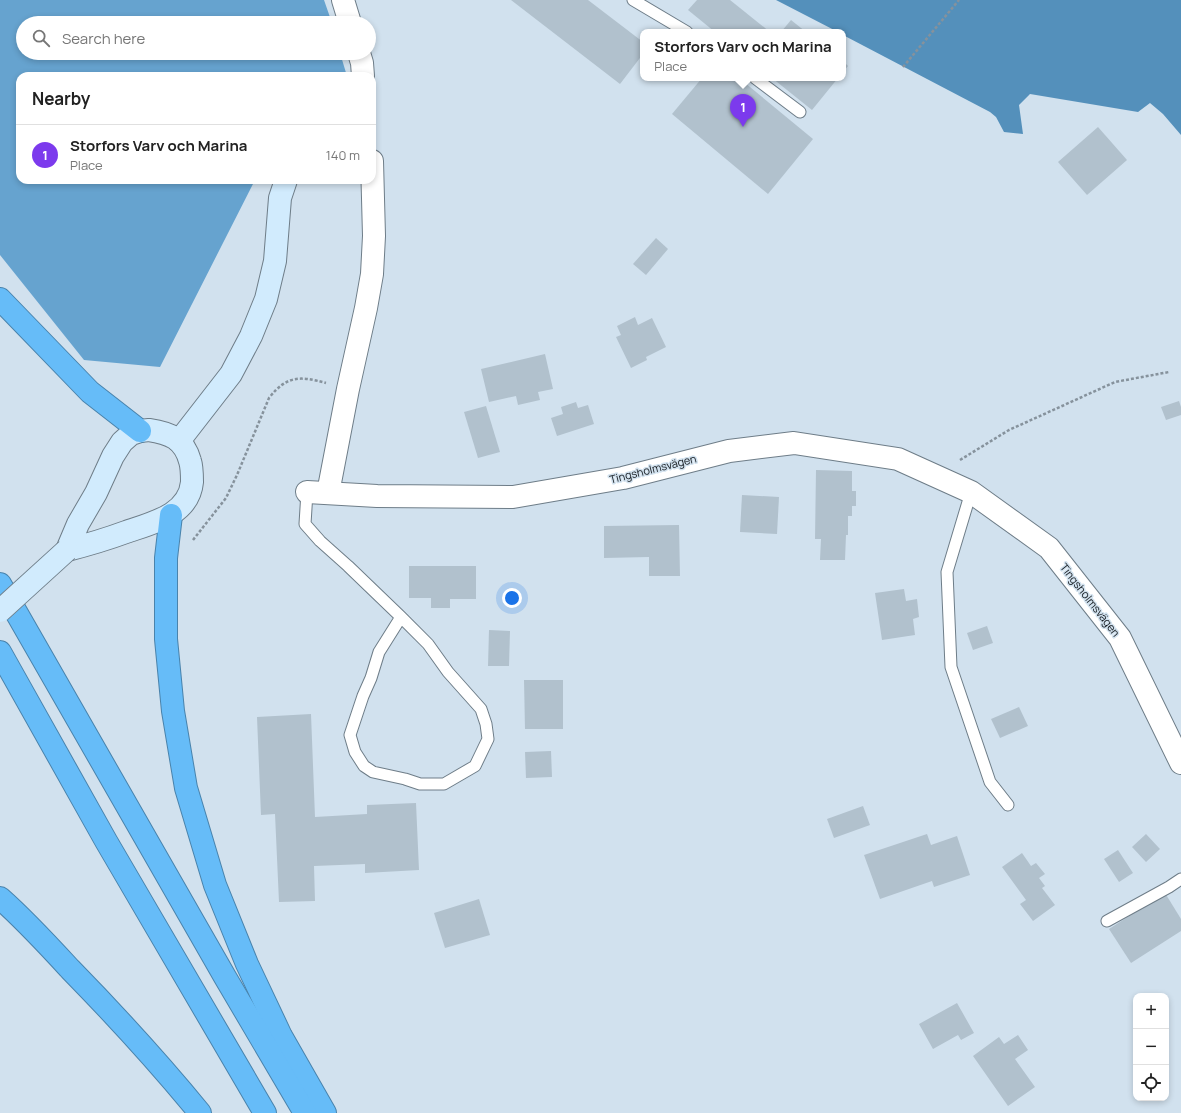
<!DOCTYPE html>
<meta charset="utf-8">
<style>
:root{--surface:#fff;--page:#f6f6f6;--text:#222;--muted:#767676;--line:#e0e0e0;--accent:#7c3aed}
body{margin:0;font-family:Manrope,sans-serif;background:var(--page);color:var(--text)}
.controls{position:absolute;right:12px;bottom:12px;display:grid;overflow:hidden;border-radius:8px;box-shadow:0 2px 6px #0003}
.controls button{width:36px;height:36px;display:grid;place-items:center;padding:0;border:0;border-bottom:1px solid var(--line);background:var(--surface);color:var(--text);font:20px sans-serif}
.you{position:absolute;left:512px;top:598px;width:14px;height:14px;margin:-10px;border:3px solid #fff;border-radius:50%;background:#1a73e8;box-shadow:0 0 0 6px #1a73e833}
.badge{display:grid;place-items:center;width:26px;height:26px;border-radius:50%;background:var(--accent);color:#fff;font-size:13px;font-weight:700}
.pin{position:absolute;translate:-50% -33px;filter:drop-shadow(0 1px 2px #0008)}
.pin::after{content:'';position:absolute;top:21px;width:14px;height:12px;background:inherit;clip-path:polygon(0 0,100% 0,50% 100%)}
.popup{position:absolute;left:640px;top:29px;width:206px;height:52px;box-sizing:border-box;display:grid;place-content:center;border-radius:8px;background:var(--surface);filter:drop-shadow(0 1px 3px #0005);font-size:13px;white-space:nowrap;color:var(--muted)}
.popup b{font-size:15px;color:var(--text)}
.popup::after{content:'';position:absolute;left:50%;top:100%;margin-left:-8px;border:8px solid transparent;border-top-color:var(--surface)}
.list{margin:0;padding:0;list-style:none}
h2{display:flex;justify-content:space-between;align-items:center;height:52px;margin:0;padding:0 16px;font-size:17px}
h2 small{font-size:13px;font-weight:400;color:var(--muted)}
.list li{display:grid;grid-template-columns:26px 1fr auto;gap:12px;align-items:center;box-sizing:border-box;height:60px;padding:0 16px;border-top:1px solid var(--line)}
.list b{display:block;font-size:15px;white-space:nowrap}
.list p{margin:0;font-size:13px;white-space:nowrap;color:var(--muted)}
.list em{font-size:13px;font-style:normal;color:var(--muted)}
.icon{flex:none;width:22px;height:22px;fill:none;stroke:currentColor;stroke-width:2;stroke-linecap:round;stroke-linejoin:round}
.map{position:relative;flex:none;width:1181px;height:1113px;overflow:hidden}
.search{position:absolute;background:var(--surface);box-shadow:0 2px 6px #0003;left:16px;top:16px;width:360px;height:44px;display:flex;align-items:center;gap:10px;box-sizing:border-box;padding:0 14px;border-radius:22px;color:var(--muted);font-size:15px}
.panel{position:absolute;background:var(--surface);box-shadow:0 2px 6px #0003;left:16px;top:72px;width:360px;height:112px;border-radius:12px}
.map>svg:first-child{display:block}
.forest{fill:#66a3cf}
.water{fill:#5490bb}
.building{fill:#b1c1cd}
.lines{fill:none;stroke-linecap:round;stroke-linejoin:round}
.lane-casing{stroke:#6e7d88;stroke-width:13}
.street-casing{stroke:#6e7d88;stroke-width:24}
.secondary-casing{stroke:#6e7d88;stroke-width:24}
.highway-casing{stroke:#4983ac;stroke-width:24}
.path{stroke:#86929c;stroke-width:2.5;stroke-dasharray:3 2;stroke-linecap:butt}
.lane{stroke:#fff;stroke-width:11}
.street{stroke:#fff;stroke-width:22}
.secondary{stroke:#d1ebfd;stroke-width:22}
.highway{stroke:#66bcf8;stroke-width:22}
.secondary-bridge-casing{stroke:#6e7d88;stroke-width:24;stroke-linecap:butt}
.secondary-bridge{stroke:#d1ebfd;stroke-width:22}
.labels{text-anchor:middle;stroke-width:3;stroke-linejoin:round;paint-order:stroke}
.street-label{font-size:11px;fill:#14191e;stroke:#d1e1ee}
</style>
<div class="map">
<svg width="1181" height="1113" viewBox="0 0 1181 1113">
<rect width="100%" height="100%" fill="#d1e1ee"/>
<path class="forest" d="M0 0H324L332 23H23V53H340L347 76H20V180H255L160 367 84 360 0 255Z"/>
<path class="water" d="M776 0H1181V135L1163 114 1150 103 1138 112 1030 94 1019 105 1023 134 1004 132 996 117 990 112 843 35V32H838Z"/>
<g class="building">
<path d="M511 0H588L643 42V54L620 84Z"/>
<path d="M697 0H730L770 32H715L688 10Z"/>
<path d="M791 20 806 32H781Z"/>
<path d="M843 61 848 66 843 72Z"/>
<path d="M702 78H739L813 139 768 194 672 114Z"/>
<path d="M772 78H838L812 110Z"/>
<path d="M1098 127 1127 160 1087 195 1058 162Z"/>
<path d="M656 238 668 249 646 275 633 264Z"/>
<path d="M635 317 638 325 652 318 666 347 646 357 647 360 631 368 616 337 621 335 617 326Z"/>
<path d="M545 354 553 389 538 392 540 400 518 405 516 396 489 402 481 369Z"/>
<path d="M1179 401 1181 407V415L1166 420 1161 407Z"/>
<path d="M576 402 578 408 588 405 594 424 557 436 551 418 563 414 561 407Z"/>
<path d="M486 406 500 452 478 458 464 412Z"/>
<path d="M816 470 852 471V491H856V506H852V516H848V535H846L845 560H820L821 539H815Z"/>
<path d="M742 495 779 497 777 534 740 532Z"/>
<path d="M679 525 680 576H649V557L604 558V526Z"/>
<path d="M409 566H476V599H450V608H431V598H409Z"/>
<path d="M904 589 906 601 917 599 919 617 913 619 915 635 882 640 875 593Z"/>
<path d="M987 626 993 643 973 650 967 633Z"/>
<path d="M489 630 510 631 509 666H488Z"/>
<path d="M524 680H563V729H525Z"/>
<path d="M1019 707 1028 726 1000 738 991 719Z"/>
<path d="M311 714 315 817 367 814V805L416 803 419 870 365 873V864L314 866 315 901 279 902 275 814 261 815 257 717Z"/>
<path d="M551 751 552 777 526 778 525 752Z"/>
<path d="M863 806 870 825 834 838 827 819Z"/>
<path d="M927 834 931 845 957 836 970 875 934 887 932 881 880 899 864 855Z"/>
<path d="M1146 834 1160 849 1146 862 1132 847Z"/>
<path d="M1118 850 1133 873 1119 882 1104 859Z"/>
<path d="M1022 853 1031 866 1036 863 1045 874 1039 878 1045 886 1042 888 1055 905 1033 921 1020 904 1026 900 1002 867Z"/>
<path d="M1165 893 1181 919V931L1131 963 1109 929Z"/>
<path d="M479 899 490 935 445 948 434 913Z"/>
<path d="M957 1003 974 1033 961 1040 958 1035 933 1049 919 1024Z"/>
<path d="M1018 1035 1028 1050 1015 1059 1035 1087 1008 1106 973 1056 999 1037 1004 1044Z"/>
</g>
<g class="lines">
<g class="lane-casing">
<g id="lane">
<path d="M633 0 687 32"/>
<path d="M755 78 800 112"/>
<path d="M307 492 305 524 320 541 348 566 401 617 428 644 448 672 481 709 486 724 488 739 475 766 444 784H420L405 779 373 772 364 766 355 752 350 735 363 696 371 678 379 652 401 617"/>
<path d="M971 492 947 572 951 667 990 782 1008 805"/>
<path d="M1107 921 1169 887 1181 879"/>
</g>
</g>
<g class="street-casing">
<g id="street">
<path d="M343 0 350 23"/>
<path d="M359 53 362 63 363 76"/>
<path d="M307 492 377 496 513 497 623 478 729 451 794 443 898 459 971 492 1049 548 1120 638 1181 763"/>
<path d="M328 493 348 389 366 308 372 274 374 236 372 161"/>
</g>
</g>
<g class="secondary-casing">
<g id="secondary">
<path d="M149 430C170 433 184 439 190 461 192 467 192 475 192 482 189 515 152 523 126 532 107 539 87 545 67 550L78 524 96 493 113 456 122 442 131 434 140 431Z"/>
<path d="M179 441 231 374 251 336 266 299 275 261 280 198 286 180"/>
</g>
</g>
<g class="highway-casing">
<g id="highway">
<path d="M0 299 90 392 140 431"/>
<path d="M171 515 166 558V639L173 711 186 788 215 885 247 964 281 1036 325 1113"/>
<path d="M0 584 225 977 305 1113"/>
<path d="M0 652 106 841 265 1113"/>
<path d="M0 898C25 920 47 944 70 969 115 1015 159 1063 200 1113"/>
</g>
</g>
<g class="path">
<path d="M903 67 959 0"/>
<path d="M960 460 1009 430 1115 382 1169 372"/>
<path d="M193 540 226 498 237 475 269 398C287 375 300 376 326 383"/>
</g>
<use href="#lane" class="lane"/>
<use href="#street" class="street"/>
<use href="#secondary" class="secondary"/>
<use href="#highway" class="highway"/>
<g class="secondary-bridge-casing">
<path id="secondary-bridge" d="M0 611 67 550"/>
</g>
<use href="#secondary-bridge" class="secondary-bridge"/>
</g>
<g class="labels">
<g class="street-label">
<text transform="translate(653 469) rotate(-14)" y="4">Tingsholmsvägen</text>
<text transform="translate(1090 600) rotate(52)" y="4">Tingsholmsvägen</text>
</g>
</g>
</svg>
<div class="controls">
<button>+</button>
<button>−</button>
<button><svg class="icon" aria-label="locate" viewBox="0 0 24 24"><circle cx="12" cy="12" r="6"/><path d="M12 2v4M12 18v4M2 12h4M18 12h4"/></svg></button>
</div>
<div class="you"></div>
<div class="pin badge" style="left:743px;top:127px">1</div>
<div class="popup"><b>Storfors Varv och Marina</b>Place</div>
<div class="search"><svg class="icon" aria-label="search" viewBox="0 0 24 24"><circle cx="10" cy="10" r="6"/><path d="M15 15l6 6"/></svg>Search here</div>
<section class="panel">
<h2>Nearby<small></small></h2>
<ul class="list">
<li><span class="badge">1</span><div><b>Storfors Varv och Marina</b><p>Place</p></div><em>140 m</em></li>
</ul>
</section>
</div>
